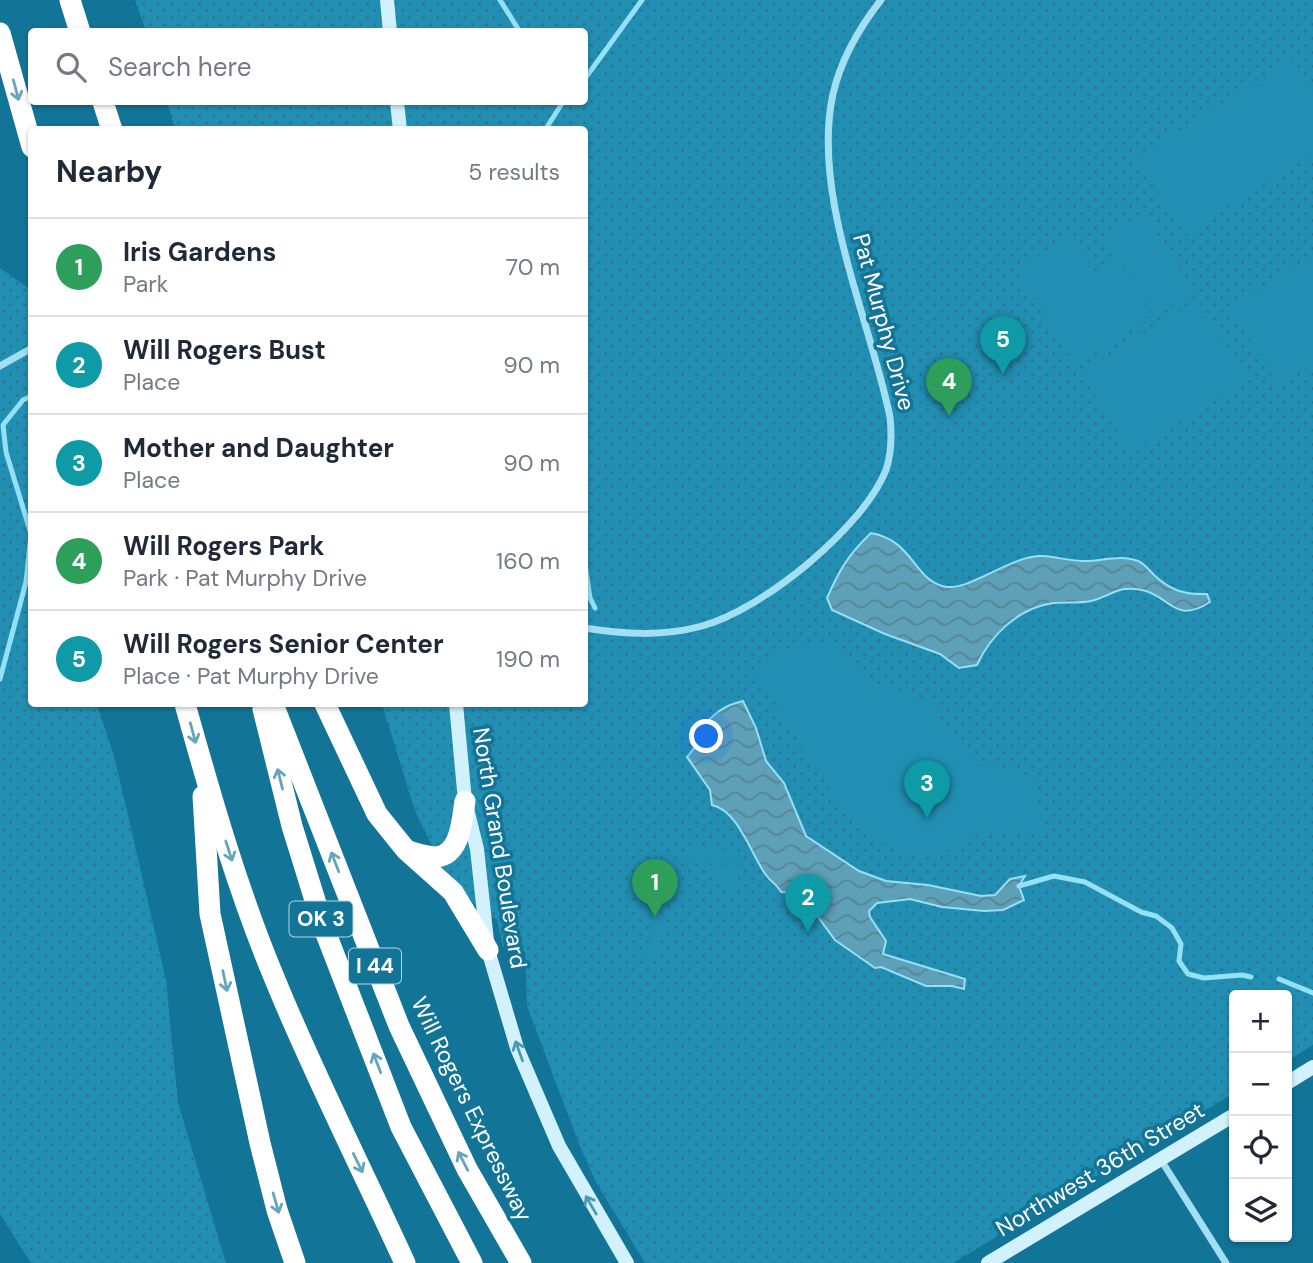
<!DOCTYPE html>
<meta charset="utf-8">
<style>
:root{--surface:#fff;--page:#f6f6f7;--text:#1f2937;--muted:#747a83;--line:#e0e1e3;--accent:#1a73e8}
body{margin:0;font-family:"DM Sans",sans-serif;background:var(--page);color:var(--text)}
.controls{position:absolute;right:21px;bottom:21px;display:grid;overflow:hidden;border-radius:7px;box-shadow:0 2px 5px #0004}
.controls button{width:63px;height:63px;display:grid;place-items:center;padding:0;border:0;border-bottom:2px solid var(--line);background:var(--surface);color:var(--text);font:35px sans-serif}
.you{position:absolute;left:707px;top:737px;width:24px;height:24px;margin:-18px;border:5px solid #fff;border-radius:50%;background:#1a73e8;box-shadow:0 0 0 10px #1a73e833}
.badge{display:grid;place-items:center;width:46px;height:46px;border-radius:50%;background:var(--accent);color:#fff;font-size:23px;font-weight:700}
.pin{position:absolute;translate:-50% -58px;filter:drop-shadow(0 2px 4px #0008)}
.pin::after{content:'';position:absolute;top:37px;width:24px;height:21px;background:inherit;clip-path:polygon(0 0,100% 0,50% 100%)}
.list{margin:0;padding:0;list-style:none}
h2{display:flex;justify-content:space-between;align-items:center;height:91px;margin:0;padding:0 28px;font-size:30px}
h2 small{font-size:23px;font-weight:400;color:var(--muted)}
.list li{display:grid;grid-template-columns:46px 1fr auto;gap:21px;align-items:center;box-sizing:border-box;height:98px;padding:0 28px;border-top:2px solid var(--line)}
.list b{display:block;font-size:26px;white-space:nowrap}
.list p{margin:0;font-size:23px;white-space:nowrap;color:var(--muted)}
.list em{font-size:23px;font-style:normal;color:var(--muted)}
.icon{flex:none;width:38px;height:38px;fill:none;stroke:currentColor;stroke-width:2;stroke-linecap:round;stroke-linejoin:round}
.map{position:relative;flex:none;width:1313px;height:1263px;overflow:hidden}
.search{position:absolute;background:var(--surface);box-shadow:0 2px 5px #0004;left:28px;top:28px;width:560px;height:77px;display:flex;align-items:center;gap:18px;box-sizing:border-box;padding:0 24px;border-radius:7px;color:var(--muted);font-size:26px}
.panel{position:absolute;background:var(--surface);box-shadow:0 2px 5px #0004;left:28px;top:126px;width:560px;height:581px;border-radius:7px}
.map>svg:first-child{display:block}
.park{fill:url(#park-dots)}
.garden{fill:#218fb3}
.water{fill:url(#water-waves);stroke:#94e0f6;stroke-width:2}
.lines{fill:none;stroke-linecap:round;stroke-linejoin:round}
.stream{stroke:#94e0f6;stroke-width:5}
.street{stroke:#a2dff3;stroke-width:7}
.secondary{stroke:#d1f1fd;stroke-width:14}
.highway{stroke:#fff;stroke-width:21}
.oneway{stroke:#65a5bb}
.oneway2{stroke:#4b9ab5}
.labels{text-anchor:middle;stroke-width:7;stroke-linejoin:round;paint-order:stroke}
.shield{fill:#127496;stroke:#b8d5e0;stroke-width:2}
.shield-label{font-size:21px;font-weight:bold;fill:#fff}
.street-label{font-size:23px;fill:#fff;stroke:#127496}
</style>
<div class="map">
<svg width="1313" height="1263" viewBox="0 0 1313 1263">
<defs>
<pattern id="park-dots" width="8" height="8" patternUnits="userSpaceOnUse" patternTransform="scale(1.75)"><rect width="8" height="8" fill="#218fb3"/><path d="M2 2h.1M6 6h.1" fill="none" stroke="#32748a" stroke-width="1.8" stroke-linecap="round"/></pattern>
<pattern id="water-waves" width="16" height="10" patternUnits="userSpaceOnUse" patternTransform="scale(1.75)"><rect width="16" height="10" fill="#5ea0b7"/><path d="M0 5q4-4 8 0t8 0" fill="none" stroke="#588392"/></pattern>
</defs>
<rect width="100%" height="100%" fill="#127496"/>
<g class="park">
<path d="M135 0H1313V1045L1287 1061V995H1234V1093L953 1263H645L596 1182 579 1144 527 1006 525 952 503 947 497 920 474 904 459 883 443 868 415 811 382 704H584V130L175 129 167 102H584V32L146 31Z"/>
<path d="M0 268 31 290 32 704H97L115 759 166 980 178 1103 226 1263H31L0 1214Z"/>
</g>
<g class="garden">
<path d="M1292 59 1313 94V154L1223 209 1203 178 1223 211 1185 235 1136 157Z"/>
<path d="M1144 213 1193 292 1154 316 1105 237Z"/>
<path d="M1071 235 1095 273 1117 260 1153 317 1075 365 1015 270Z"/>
<path d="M1313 255V364L1278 385 1229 308Z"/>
<path d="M1198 300 1248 380 1131 453 1081 373Z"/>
<path d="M807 642 835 646 874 685 913 693 934 705 944 726 975 761 1028 775 1033 779 1044 831C1027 832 983 833 970 838 949 847 944 860 916 856 849 844 790 725 756 671L782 650Z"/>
<path d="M704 845C718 846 726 850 736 861H707L700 866 682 853 692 847Z"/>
<path d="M710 865H739L737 896 702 868Z"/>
<path d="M647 884 661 909 666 930 660 943 661 959 647 964C644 950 651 947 651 935 651 922 643 908 637 896L640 891Z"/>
</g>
<g class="water">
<path d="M871 533C912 540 914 578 942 586 968 594 1011 554 1043 556 1057 557 1071 561 1085 561 1103 561 1120 554 1138 561 1144 563 1149 570 1154 575 1170 590 1184 595 1207 594L1210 602C1174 625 1171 596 1142 590 1116 585 1112 596 1091 601 1077 604 1062 601 1048 604 1017 610 990 636 977 665L959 668 940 654 885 634 832 610 827 598C840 569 848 555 871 533Z"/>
<path d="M743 701 756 728 766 761 784 783 806 836 859 871 886 881 928 885 981 896 995 895 1010 879 1025 876 1019 886 1024 900 1003 910 984 911 942 907 910 899 877 903 869 911 870 917 886 941 883 954 965 979 964 989 952 986H926L881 967 875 968 835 940 807 902 793 896V893L781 892C777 884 771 882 766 875 751 855 739 811 712 805L710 790 687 757 709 730 703 727C714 713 725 705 743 701Z"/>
</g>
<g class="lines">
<g class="stream">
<path d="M500 0 520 32"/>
<path d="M584 80 642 0"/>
<path d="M545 130 563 102"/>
<path d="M584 557 590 598 595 608"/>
<path d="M0 679 26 582 31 534 6 452 3 425 23 400 32 396"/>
<path d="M1019 886 1054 876 1085 882 1141 912 1156 916 1172 928 1181 944 1179 961 1188 974 1204 978 1242 975 1251 977"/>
<path d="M1279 979 1313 993"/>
</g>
<g class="street">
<path d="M0 366 32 348"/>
<path d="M584 628C624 634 662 637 702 626 762 610 863 528 886 470 892 452 892 436 890 417 870 319 811 194 833 94 841 59 859 28 881 0"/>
<path d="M1161 1160 1226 1263"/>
</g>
<g class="secondary">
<path d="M387 0 390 32"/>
<path d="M397 102 400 130"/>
<path d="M456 704 465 801 477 849 488 950 517 1048 559 1146 627 1263"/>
<path d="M1287 1083 1313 1067"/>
<path d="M988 1263 1234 1115"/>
</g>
<g class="highway">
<path d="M70 0 80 32"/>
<path d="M0 33 32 147"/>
<path d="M103 102 112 130"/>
<path d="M185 704C211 797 238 892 276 982 315 1077 362 1169 405 1263"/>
<path d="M273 704 399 1026 467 1169 521 1263"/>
<path d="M325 704 377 814 406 850 453 892 488 950"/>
<path d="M263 709 292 826 323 926 401 1127 472 1263"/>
<path d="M203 796 210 914 260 1143 277 1210 295 1263"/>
<path d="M408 851C416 853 427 857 436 857 461 855 462 819 465 801"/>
</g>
</g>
<defs><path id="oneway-shaft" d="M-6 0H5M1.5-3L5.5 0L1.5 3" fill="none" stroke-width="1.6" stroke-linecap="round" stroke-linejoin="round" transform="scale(1.75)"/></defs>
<g class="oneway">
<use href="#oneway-shaft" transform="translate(16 90) rotate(75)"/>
<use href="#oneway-shaft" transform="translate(193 733) rotate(75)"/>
<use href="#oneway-shaft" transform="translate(280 779) rotate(-104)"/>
<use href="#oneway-shaft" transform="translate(229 851) rotate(72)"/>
<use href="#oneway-shaft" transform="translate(335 862) rotate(-111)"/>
<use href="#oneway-shaft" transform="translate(225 981) rotate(78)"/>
<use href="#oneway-shaft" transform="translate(377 1063) rotate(-111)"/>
<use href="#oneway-shaft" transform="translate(463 1161) rotate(-117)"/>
<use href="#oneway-shaft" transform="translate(358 1163) rotate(64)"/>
<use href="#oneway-shaft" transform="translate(276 1203) rotate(74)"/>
</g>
<g class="oneway2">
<use href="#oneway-shaft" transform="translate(519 1051) rotate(-110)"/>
<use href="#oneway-shaft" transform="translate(591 1205) rotate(-120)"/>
</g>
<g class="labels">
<g class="shield">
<rect x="289.5" y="901.5" width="63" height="35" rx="5"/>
<rect x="349" y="948.5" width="52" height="35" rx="5"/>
</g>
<g class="shield-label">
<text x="321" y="926">OK 3</text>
<text x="375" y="973">I 44</text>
</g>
<g class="street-label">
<text transform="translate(884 322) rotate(75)" y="8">Pat Murphy Drive</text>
<text transform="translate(500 848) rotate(81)" y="8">North Grand Boulevard</text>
<text transform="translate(472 1109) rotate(64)" y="8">Will Rogers Expressway</text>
<text transform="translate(1100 1169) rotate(-31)" y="8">Northwest 36th Street</text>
</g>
</g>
</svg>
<div class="controls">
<button>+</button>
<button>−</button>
<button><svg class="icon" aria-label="locate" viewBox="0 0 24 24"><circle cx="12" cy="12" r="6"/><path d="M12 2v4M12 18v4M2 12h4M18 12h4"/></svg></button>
<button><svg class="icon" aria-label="layers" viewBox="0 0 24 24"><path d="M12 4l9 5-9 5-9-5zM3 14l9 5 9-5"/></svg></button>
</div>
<div class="you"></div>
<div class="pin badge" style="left:655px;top:917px;background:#2e9e5b">1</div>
<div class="pin badge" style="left:808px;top:932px;background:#0f9aa8">2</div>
<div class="pin badge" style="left:927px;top:818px;background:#0f9aa8">3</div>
<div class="pin badge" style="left:949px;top:416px;background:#2e9e5b">4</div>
<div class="pin badge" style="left:1003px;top:374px;background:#0f9aa8">5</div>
<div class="search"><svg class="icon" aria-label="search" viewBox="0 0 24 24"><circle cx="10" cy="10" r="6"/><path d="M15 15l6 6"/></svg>Search here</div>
<section class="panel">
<h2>Nearby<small>5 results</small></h2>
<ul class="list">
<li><span class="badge" style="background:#2e9e5b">1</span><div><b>Iris Gardens</b><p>Park</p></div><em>70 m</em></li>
<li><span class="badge" style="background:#0f9aa8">2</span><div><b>Will Rogers Bust</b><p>Place</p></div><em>90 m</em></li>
<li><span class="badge" style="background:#0f9aa8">3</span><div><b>Mother and Daughter</b><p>Place</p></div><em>90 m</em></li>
<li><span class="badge" style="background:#2e9e5b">4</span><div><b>Will Rogers Park</b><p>Park · Pat Murphy Drive</p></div><em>160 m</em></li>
<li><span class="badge" style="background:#0f9aa8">5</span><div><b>Will Rogers Senior Center</b><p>Place · Pat Murphy Drive</p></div><em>190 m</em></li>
</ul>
</section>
</div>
